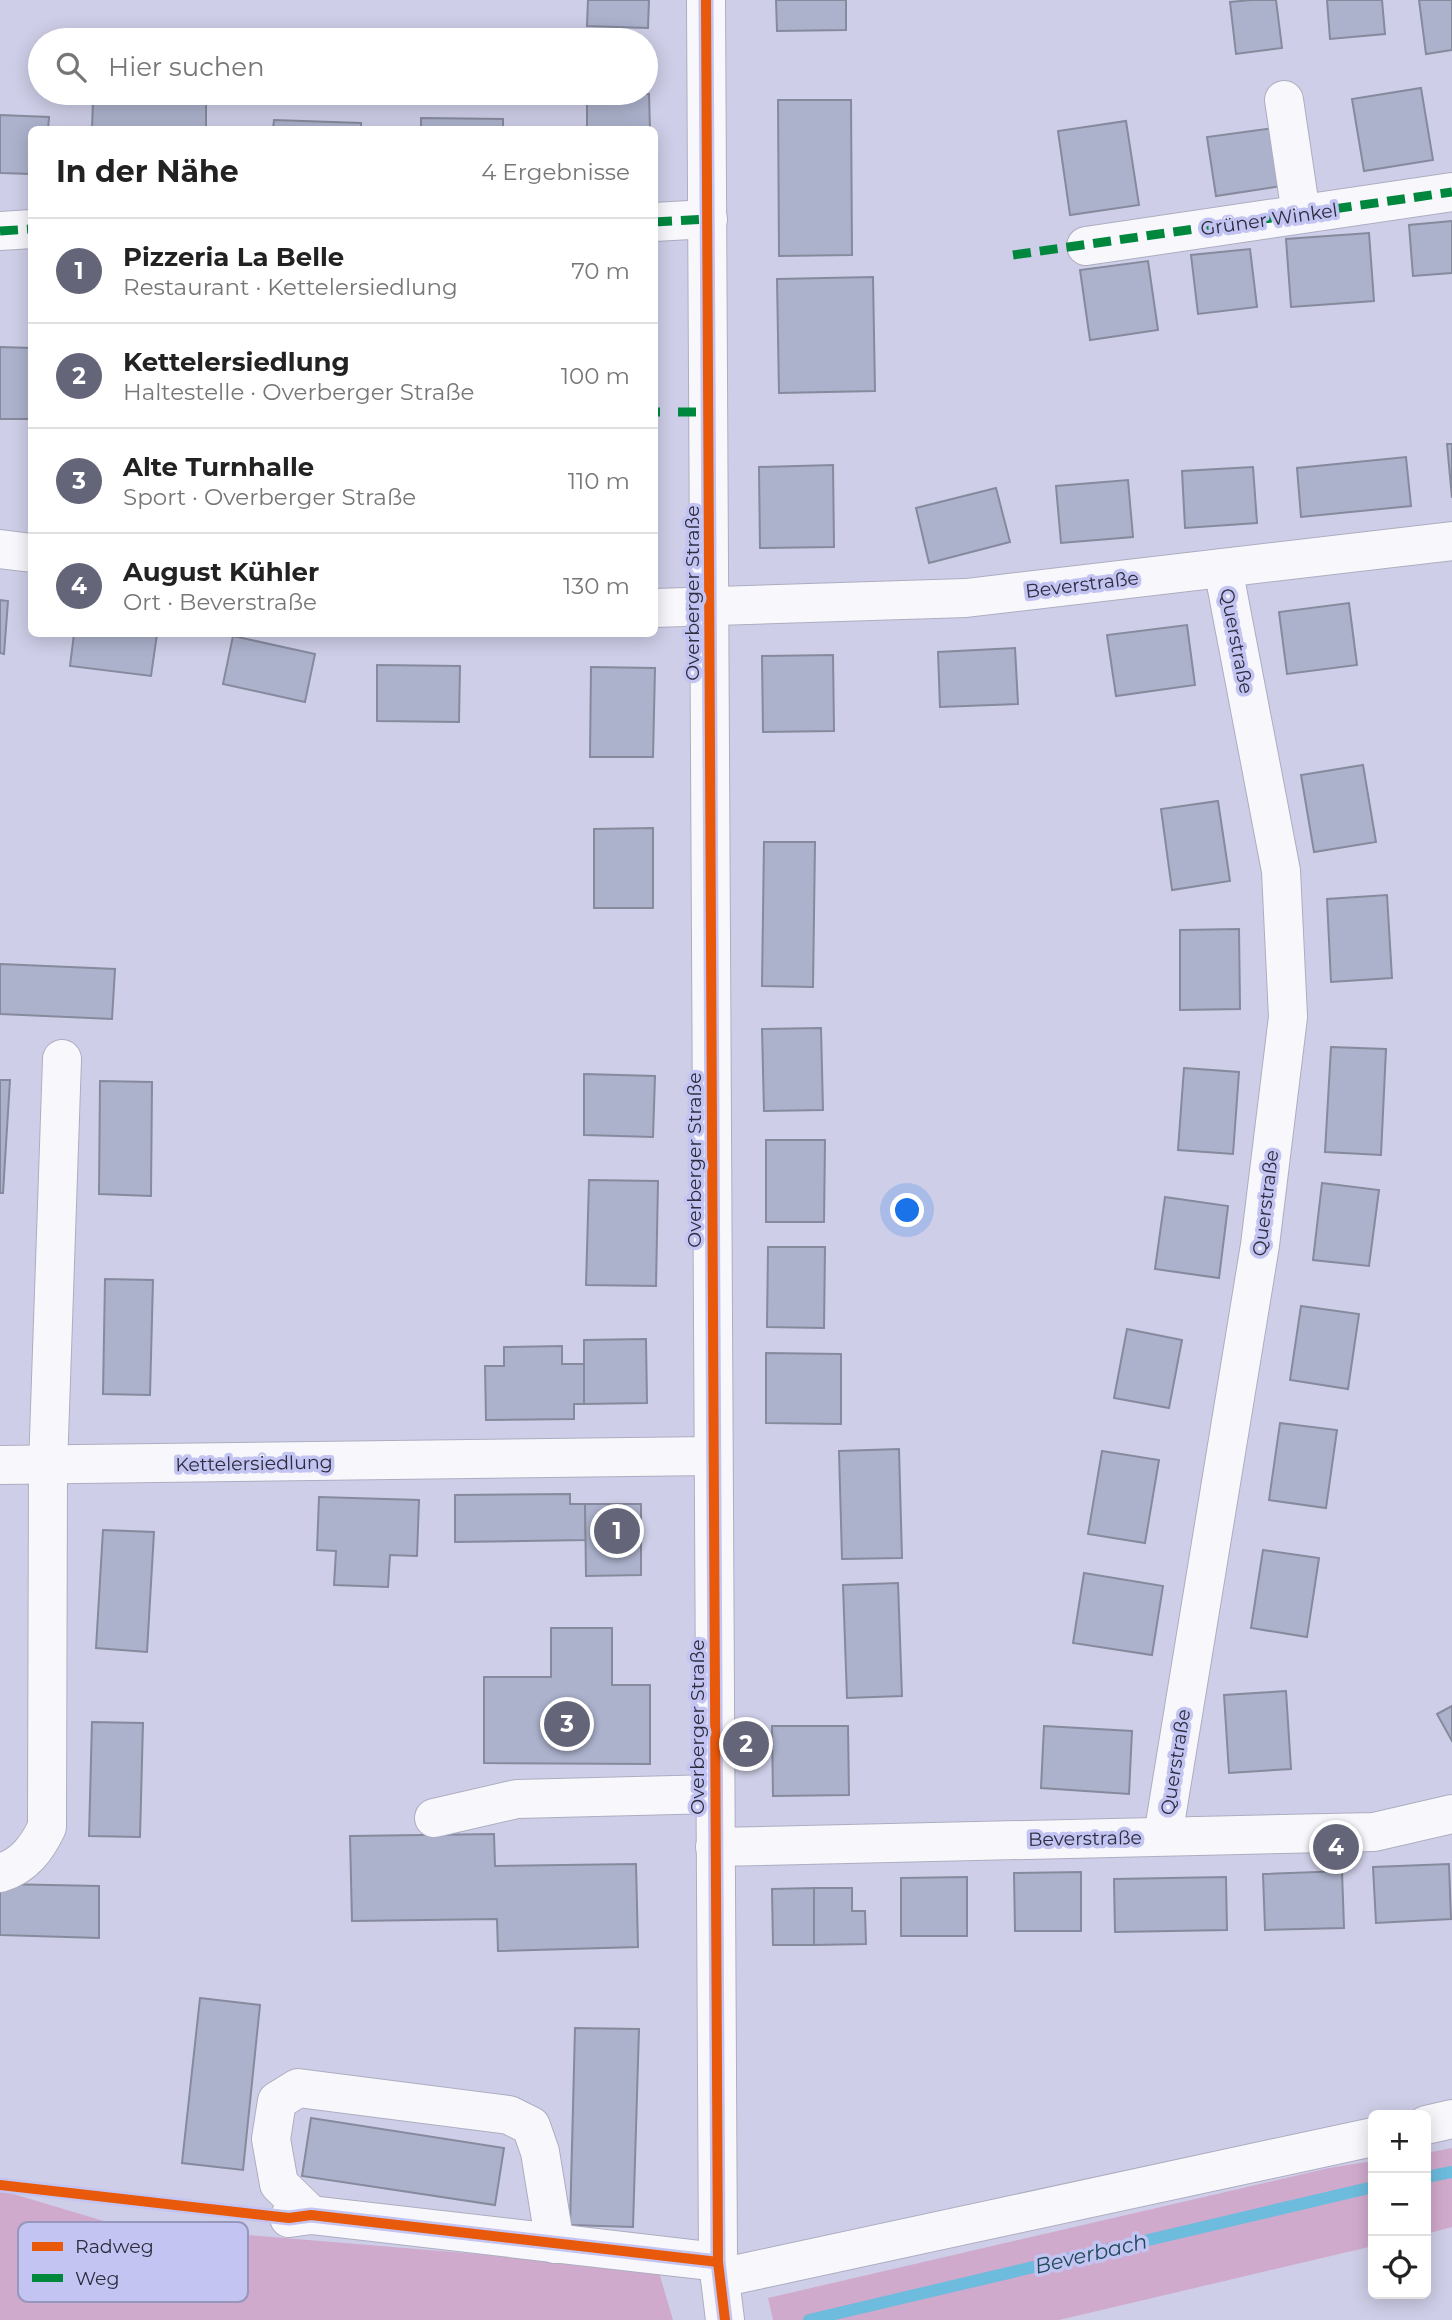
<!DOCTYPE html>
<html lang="de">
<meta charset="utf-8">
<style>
:root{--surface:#fff;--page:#f2f2f2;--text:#222;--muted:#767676;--line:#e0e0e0;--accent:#65657a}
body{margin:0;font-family:Montserrat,sans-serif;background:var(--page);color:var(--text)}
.controls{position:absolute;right:21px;bottom:21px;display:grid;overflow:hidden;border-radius:10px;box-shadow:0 4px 18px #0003}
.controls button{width:63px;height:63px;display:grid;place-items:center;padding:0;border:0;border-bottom:2px solid var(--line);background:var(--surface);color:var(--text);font:35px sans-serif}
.you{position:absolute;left:908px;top:1211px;width:24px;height:24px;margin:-18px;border:5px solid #fff;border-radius:50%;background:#1a73e8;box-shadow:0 0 0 10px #1a73e833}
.badge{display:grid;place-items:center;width:46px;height:46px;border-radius:50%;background:var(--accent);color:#fff;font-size:23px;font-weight:700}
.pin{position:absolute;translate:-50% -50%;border:4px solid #fff;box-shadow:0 2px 7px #0006}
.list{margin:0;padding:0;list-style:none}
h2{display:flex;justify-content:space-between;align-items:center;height:91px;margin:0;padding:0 28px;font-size:30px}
h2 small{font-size:23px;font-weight:400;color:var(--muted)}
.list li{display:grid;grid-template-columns:46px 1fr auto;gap:21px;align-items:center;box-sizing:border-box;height:105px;padding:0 28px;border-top:2px solid var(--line)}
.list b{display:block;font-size:26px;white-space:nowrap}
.list p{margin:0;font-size:23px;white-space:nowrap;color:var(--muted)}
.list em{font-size:23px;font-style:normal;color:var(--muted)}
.icon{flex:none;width:38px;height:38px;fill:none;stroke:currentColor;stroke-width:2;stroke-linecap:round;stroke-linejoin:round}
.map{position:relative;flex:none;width:1452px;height:2320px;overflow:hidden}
.search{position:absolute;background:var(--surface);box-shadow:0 4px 18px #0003;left:28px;top:28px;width:630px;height:77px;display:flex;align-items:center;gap:18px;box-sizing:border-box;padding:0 24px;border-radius:38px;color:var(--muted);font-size:26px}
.panel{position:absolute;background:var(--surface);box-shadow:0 4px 18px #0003;left:28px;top:126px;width:630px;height:511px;border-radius:10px}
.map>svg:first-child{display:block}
.green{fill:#d0aacc}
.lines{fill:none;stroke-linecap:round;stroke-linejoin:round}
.stream{stroke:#6dbbdd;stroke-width:12}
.building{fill:#acb2cc;stroke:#868a9d;stroke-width:2}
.minor-casing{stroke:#adadc1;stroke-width:40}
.minor{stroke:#f8f8fc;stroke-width:38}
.quiet{stroke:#00873e;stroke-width:9;stroke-dasharray:18 9;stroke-linecap:butt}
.cycleway-casing{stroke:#c3c4f2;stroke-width:15}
.cycleway{stroke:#e8590c;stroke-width:10}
.labels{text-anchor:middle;stroke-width:7;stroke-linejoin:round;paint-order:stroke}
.street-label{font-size:19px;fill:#2d2d3f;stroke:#c3c4f2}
.water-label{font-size:21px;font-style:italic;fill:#1d4b5b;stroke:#c3c4f2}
.key{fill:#c3c4f2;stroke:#9697bc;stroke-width:2}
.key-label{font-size:19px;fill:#2d2d3f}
</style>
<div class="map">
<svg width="1452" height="2320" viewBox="0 0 1452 2320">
<rect width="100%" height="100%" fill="#cecee8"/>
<g class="green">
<path d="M1452 2148V2227L1426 2234V2153Z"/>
<path d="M1373 2161V2246L1059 2320H773L768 2298 1329 2168Z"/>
<path d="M0 2190 114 2224 658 2269 673 2320H0Z"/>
</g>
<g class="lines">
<g class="stream">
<path d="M1426 2177 1452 2172"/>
<path d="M809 2320 1373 2187"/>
</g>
</g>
<g class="building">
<path d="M588 0H649L648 28 587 26Z"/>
<path d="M776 0H846V30L777 31Z"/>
<path d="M1251 0H1276L1282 48 1236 54 1230 2Z"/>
<path d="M1327 0H1382L1385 34 1330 39Z"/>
<path d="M1419 0H1452V50L1426 54Z"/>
<path d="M1421 88 1433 160 1364 171 1352 99Z"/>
<path d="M587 94H649L650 130H587Z"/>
<path d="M93 100 206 103V130H92Z"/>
<path d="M778 100H851L852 255 779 256Z"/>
<path d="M0 115 49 117 48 130H32V174L0 173Z"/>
<path d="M421 118 503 119V130H421Z"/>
<path d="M274 120 361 123V130H273Z"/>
<path d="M1126 121 1139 205 1070 215 1058 131Z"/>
<path d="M1274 128 1282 186 1216 196 1207 137Z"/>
<path d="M1452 221V273L1413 276 1409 225Z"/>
<path d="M1369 233 1374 301 1291 307 1286 239Z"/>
<path d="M1250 249 1257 307 1198 314 1191 255Z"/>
<path d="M1148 261 1158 330 1090 340 1080 270Z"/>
<path d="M873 277 875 391 779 393 777 279Z"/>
<path d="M0 347 32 348V419H0Z"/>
<path d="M1447 444H1452V498Z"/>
<path d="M1406 457 1411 506 1301 517 1297 468Z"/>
<path d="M833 465 834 547 760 548 759 467Z"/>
<path d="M1253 467 1257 523 1185 528 1182 471Z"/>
<path d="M1128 480 1133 537 1061 543 1056 486Z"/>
<path d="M996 488 1010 542 929 563 916 508Z"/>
<path d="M0 600 8 601 4 654 0 653Z"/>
<path d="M1349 603 1357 665 1287 674 1279 612Z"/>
<path d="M1187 625 1195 685 1116 696 1107 635Z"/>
<path d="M74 634H157L151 676 70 666Z"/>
<path d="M233 636 315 654 305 702 223 684Z"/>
<path d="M1015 648 1018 704 940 707 938 652Z"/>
<path d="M833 655 834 731 763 732 762 656Z"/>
<path d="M377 665 460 666 459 722 377 721Z"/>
<path d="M591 667 655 668 653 757H590Z"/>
<path d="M1363 765 1376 842 1314 852 1301 775Z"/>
<path d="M1218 801 1230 881 1172 890 1161 809Z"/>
<path d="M653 828V908H594V829Z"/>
<path d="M764 842H815L813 987 762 986Z"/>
<path d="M1387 895 1392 978 1331 982 1327 899Z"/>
<path d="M1239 929 1240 1009 1180 1010V930Z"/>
<path d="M0 964 115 969 112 1019 0 1014Z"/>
<path d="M821 1028 823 1110 764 1111 762 1029Z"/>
<path d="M1331 1047 1386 1049 1381 1155 1325 1152Z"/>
<path d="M1184 1068 1239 1072 1233 1154 1178 1150Z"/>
<path d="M584 1074 655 1076 653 1137 584 1135Z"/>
<path d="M0 1080H10L3 1193H0Z"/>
<path d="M100 1081 152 1082 151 1196 99 1194Z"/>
<path d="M766 1140H825L824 1222H766Z"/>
<path d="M589 1180 658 1181 656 1286 586 1285Z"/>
<path d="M1322 1183 1379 1190 1369 1266 1313 1260Z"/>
<path d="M1165 1197 1228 1206 1219 1278 1155 1269Z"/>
<path d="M768 1247H825L824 1328 767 1327Z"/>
<path d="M105 1279 153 1280 150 1395 103 1394Z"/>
<path d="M1301 1306 1359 1314 1348 1389 1290 1380Z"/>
<path d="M1127 1329 1182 1340 1169 1408 1114 1398Z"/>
<path d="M646 1339 647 1403 584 1404V1340Z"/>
<path d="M562 1346V1364H584V1404H574V1419L486 1420 485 1366H504V1347Z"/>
<path d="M766 1353 841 1354V1424L766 1423Z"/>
<path d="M1280 1423 1337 1430 1326 1508 1269 1500Z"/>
<path d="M899 1449 902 1558 842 1559 839 1451Z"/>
<path d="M1102 1451 1159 1460 1145 1543 1088 1534Z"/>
<path d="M570 1494V1504H585L586 1540 455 1542V1495Z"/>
<path d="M319 1497 419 1500 417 1556 390 1555 388 1587 334 1585 336 1551 317 1550Z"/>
<path d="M585 1504H641V1575L586 1576Z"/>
<path d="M103 1530 154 1532 147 1652 96 1648Z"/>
<path d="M1263 1550 1319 1558 1307 1637 1251 1628Z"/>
<path d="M1084 1573 1163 1586 1152 1655 1073 1643Z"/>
<path d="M898 1583 902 1696 847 1698 843 1585Z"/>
<path d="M551 1628H612V1685H650V1764L484 1763V1677H551Z"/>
<path d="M1286 1691 1291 1769 1229 1773 1224 1695Z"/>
<path d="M1452 1706V1741L1437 1714Z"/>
<path d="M92 1722 143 1723 140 1837 89 1836Z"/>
<path d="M772 1726H848L849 1795 773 1796Z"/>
<path d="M1044 1726 1132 1731 1129 1794 1041 1788Z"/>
<path d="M494 1834 495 1866 636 1864 638 1947 498 1951 497 1919 352 1921 350 1836Z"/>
<path d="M1449 1864 1451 1919 1376 1923 1373 1867Z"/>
<path d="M1342 1871 1344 1928 1265 1930 1263 1874Z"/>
<path d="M1081 1872V1931H1015L1014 1873Z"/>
<path d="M967 1877V1936H901V1878Z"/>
<path d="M1226 1877 1227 1930 1115 1932 1114 1879Z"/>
<path d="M0 1884 99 1886V1938L0 1935Z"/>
<path d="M814 1888V1945H773L772 1889Z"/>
<path d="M814 1888H852V1911H865L866 1944 814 1945Z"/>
<path d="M200 1998 260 2005 243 2170 182 2163Z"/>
<path d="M575 2028 639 2029 633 2227 570 2225Z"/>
<path d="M311 2118 504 2148 495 2205 302 2176Z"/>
</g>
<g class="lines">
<g class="minor-casing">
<g id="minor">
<path d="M706 0 718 2262 725 2320"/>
<path d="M1284 100 1301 214"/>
<path d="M654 222 708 219"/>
<path d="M0 231 32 229"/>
<path d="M1086 246 1452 192"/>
<path d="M0 549 32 553"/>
<path d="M654 608 966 598 1452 541"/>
<path d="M0 1465 712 1456"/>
<path d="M434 1818 517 1799 715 1794"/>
<path d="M1163 1836 1260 1245 1288 1017 1281 871 1223 568"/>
<path d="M715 1847 1374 1832 1452 1814"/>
<path d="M0 1873C24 1866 37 1848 47 1827L48 1467 62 1059"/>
<path d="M1426 2125 1452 2119"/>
<path d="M311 2215 279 2184 271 2139 277 2101 298 2088 509 2115 531 2126 540 2152 555 2244"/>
<path d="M289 2218 311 2215 718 2262"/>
<path d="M720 2278 1373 2137"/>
</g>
</g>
<use href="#minor" class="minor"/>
<g class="quiet">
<path d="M654 222 708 219"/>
<path d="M0 231 32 229"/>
<path d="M1013 255 1452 192"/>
<path d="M654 412H660"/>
<path d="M678 412H709"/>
</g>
<g class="cycleway-casing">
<g id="cycleway">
<path d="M706 0 718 2262 725 2320"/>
<path d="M0 2185 289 2218 311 2215 718 2262"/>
</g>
</g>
<use href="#cycleway" class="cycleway"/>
</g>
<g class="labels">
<g class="street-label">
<text transform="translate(1269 219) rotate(-8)" y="7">Grüner Winkel</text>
<text transform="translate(1082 584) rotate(-7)" y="7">Beverstraße</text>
<text transform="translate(692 593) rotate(-90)" y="7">Overberger Straße</text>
<text transform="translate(1237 641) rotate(79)" y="7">Querstraße</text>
<text transform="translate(694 1160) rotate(-90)" y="7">Overberger Straße</text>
<text transform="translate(1265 1203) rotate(-83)" y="7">Querstraße</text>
<text transform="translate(254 1463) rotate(-1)" y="7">Kettelersiedlung</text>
<text transform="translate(697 1727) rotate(-90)" y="7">Overberger Straße</text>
<text transform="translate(1175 1762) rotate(-81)" y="7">Querstraße</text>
<text transform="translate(1085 1838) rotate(-1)" y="7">Beverstraße</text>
</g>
<g class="water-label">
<text transform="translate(1091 2254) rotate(-13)" y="7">Beverbach</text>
</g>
</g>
<rect x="18" y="2222" width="230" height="80" rx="10" class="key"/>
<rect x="32" y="2242" width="31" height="9" fill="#e8590c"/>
<rect x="32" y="2274" width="31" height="8" fill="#00873e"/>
<g class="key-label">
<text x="75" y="2253">Radweg</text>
<text x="75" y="2285">Weg</text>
</g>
</svg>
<div class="controls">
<button>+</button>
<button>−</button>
<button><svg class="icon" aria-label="locate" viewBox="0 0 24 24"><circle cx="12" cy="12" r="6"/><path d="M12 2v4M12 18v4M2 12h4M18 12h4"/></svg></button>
</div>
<div class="you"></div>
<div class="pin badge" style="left:617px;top:1531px">1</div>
<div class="pin badge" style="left:746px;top:1744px">2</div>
<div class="pin badge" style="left:567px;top:1724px">3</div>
<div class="pin badge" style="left:1336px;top:1847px">4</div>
<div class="search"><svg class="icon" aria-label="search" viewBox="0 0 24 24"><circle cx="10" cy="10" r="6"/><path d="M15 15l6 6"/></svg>Hier suchen</div>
<section class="panel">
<h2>In der Nähe<small>4 Ergebnisse</small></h2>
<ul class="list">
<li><span class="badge">1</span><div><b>Pizzeria La Belle</b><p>Restaurant · Kettelersiedlung</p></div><em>70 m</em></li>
<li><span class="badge">2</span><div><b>Kettelersiedlung</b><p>Haltestelle · Overberger Straße</p></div><em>100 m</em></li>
<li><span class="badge">3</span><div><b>Alte Turnhalle</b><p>Sport · Overberger Straße</p></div><em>110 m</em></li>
<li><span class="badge">4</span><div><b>August Kühler</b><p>Ort · Beverstraße</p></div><em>130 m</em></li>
</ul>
</section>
</div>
